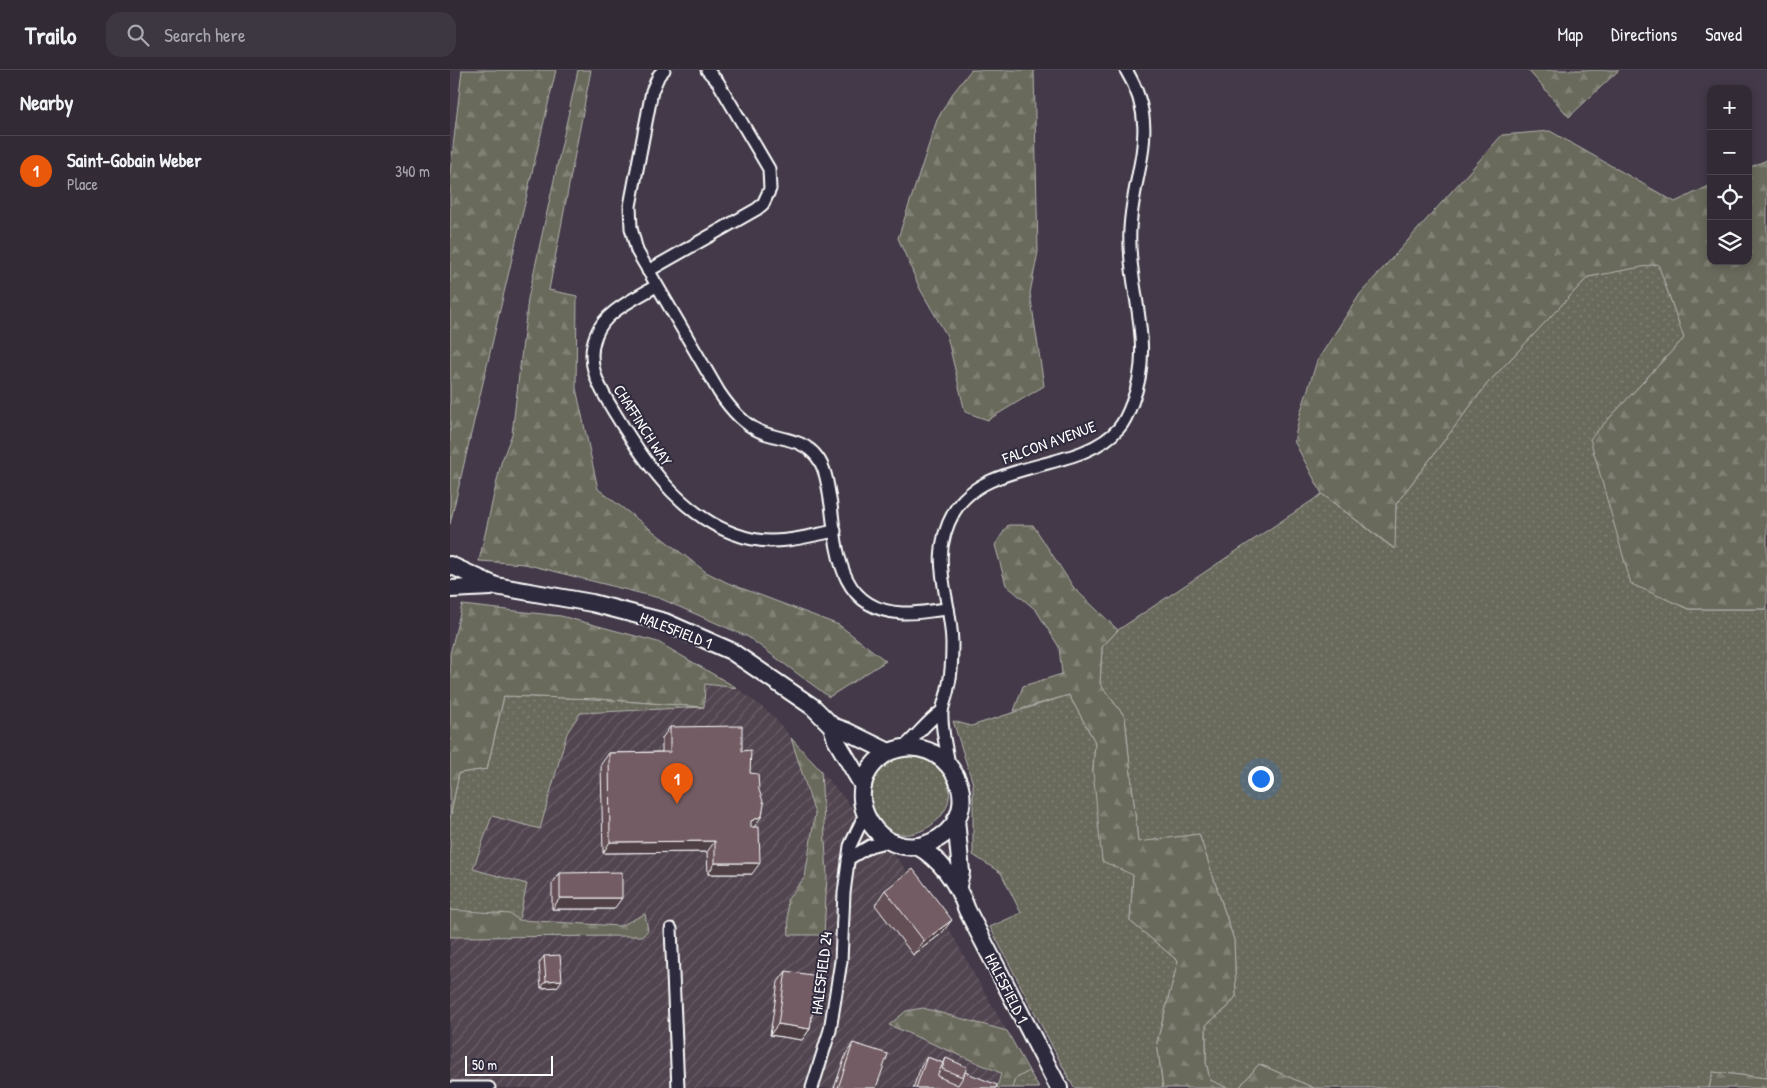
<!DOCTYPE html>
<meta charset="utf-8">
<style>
:root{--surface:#322b36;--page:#3d3742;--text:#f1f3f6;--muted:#a8a7ad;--line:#4d4751;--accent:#ea580c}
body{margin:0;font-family:"Patrick Hand",sans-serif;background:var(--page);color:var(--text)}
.controls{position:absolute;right:15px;top:15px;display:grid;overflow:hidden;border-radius:10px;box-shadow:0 2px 8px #0003}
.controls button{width:45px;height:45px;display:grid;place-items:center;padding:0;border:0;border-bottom:1px solid var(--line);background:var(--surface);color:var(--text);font:25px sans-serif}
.scale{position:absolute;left:15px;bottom:12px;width:88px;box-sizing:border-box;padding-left:5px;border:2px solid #fff;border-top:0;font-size:14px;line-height:18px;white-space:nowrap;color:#fff;-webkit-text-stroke:4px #2f2a3d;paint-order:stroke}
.you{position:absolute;left:810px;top:708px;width:18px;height:18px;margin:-12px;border:4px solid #fff;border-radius:50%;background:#1a73e8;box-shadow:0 0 0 8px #1a73e833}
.badge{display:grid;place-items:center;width:32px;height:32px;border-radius:50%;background:var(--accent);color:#fff;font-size:16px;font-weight:700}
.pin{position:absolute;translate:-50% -41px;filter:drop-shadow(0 1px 2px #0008)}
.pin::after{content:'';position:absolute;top:26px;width:18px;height:15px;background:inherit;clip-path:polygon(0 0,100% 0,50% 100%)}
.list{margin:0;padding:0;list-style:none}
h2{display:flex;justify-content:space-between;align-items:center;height:65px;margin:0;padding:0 20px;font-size:21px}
h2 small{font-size:16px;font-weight:400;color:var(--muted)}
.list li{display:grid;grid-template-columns:32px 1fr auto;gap:15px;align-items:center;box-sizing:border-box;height:70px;padding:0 20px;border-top:1px solid var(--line)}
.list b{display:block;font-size:19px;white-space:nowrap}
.list p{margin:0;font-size:16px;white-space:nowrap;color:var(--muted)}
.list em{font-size:16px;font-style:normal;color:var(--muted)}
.icon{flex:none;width:28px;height:28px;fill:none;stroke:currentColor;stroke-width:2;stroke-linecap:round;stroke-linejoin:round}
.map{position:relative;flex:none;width:1317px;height:1018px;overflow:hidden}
header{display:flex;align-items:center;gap:30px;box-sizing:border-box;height:70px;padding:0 25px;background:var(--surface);border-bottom:1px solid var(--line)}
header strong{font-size:24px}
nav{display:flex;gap:28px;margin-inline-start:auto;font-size:18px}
.search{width:350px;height:45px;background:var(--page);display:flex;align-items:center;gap:12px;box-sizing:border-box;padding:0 18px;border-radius:15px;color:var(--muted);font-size:19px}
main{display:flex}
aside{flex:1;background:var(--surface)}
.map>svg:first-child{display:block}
.industrial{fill:url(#industrial-furrows)}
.grass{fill:url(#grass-dots);stroke:#b4b4ae}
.forest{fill:url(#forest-firs);stroke:#b4b4ae}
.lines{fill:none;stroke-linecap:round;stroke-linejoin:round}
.street-casing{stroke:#fff;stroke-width:15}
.secondary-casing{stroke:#fff;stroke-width:20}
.street{stroke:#2f2a3d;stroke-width:11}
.secondary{stroke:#2f2a3d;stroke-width:16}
.wall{fill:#634f55;stroke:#fff}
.shaded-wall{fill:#504045;stroke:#fff}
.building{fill:#735c63;stroke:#fff}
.labels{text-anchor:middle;stroke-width:4;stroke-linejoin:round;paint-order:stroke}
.street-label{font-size:16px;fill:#fff;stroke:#2f2a3d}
</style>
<header>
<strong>Trailo</strong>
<div class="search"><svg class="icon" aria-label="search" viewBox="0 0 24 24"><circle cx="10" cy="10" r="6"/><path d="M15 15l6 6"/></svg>Search here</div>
<nav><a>Map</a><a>Directions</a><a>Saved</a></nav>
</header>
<main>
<aside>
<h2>Nearby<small></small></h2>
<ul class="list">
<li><span class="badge">1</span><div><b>Saint-Gobain Weber</b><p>Place</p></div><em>340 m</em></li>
</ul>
</aside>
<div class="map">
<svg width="1317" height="1018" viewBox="0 0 1317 1018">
<defs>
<pattern id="industrial-furrows" width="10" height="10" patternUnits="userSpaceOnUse" patternTransform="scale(1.25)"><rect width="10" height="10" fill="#514450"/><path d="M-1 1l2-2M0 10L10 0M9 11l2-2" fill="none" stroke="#6b606a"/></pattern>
<pattern id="grass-dots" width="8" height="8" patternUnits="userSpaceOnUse" patternTransform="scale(1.25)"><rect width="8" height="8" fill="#696a5c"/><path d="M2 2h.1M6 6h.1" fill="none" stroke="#808074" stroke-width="1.8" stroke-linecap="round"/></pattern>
<pattern id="forest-firs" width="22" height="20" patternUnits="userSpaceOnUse" patternTransform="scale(1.25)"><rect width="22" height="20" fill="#696a5c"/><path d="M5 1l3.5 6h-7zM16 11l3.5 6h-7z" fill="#808074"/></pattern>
</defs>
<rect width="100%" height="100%" fill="#433948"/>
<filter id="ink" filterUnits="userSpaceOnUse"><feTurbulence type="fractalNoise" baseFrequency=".02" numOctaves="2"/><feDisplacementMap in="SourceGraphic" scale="10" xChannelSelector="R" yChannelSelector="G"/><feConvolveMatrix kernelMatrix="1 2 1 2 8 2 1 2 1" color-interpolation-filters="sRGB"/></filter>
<g filter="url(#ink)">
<path class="industrial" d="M111 546 208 572 287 618 320 643 451 793 500 861 589 1018H0V651Z"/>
<g class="grass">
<path d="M1208 193 1234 268 1140 369 1239 539H1317V1008L1263 1002 1259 1018H864L809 994 789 1018H778L760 1010 756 992V954L777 938 786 926 784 870 749 764 688 773 675 647 650 614 652 577 668 560 872 424 944 479 946 434 1037 314 1138 207Z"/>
<path d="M619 625 645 672 643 701 683 805 680 851 728 891 707 972 713 1018H624L540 857 571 843 551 803 523 785V714L503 651 521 656Z"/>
<path d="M54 626 149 629 254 637 130 643 117 663 90 759 42 746 23 799 77 814 69 850 0 840V748L9 703 37 699Z"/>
<path d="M470 684C477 688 487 693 492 700 523 745 450 790 425 747 421 740 419 732 417 725L432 690Z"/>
<path d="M579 1001 589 1018H562L565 1009Z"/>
</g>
<g class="forest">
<path d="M12 0H106L0 454V103Z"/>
<path d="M128 0H141L99 220 127 226 126 318 148 419 256 502 278 513 389 555 436 591 379 627 298 567 209 528 75 494 29 491 51 393 62 364 78 229Z"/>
<path d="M521 0H584L588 182 580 223 594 316 538 350 515 342 497 266 470 219 448 168 487 50 500 27Z"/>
<path d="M1078 0H1169L1119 47Z"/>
<path d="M1100 61 1225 132 1261 115V191H1298V98L1317 90V539H1239L1181 514 1140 369 1234 268 1208 194 1138 207 1037 314 946 434 945 479 872 424 844 371 850 344 867 291 910 224 1052 65Z"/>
<path d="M558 455H583L624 518 668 560 652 577 650 614 675 647 688 772 749 764 784 870 786 926 777 938 756 955V992L760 1010 778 1018H713L707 972 728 891 680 851 683 805 652 791 643 701 645 672 619 625 564 641 573 616 612 604 609 577 586 540 556 515 545 475Z"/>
<path d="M12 535 111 546 208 572 287 618 255 614 254 637 149 629 54 626 37 699 9 703 0 748V584Z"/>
<path d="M341 668 371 701 377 805 374 865H339L337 830 355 807 365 744Z"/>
<path d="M0 840 60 844 69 850 170 856 195 844 198 860 193 866 0 867Z"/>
<path d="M473 938 557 961 579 1001 565 1009 562 1018H547L551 1003 439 955 456 941Z"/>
<path d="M809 994 864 1018H789Z"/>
<path d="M1263 1002 1317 1008V1018H1259Z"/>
</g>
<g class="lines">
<g class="street-casing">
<g id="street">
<path d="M214 0 209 5 202 21 180 136 181 158 187 181 269 322C279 337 292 353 309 361 329 370 353 368 367 387 377 400 378 419 381 435 387 484 390 540 452 543 467 544 483 540 498 539"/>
<path d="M198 201 307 139 313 134 320 119 319 99 268 12 257 0"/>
<path d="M206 216C185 229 155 241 146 265 134 295 151 320 166 345 198 398 238 455 302 469 329 475 358 466 385 461"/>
<path d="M454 677C468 665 477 651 492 641"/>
<path d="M499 694C496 677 491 659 492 642 493 634 497 626 498 618 502 603 502 588 502 573 501 524 477 490 504 442 535 388 631 403 669 358 675 351 679 341 682 333 706 273 677 219 680 159 683 99 712 59 676 0"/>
<path d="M398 789 420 776 439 771"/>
<path d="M221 859 228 1018"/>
<path d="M0 1018H39"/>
<path d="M362 1018 380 960 391 891 394 823 400 776 415 744"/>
</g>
</g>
<g class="secondary-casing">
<g id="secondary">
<path d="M0 495 46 516 142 533 215 552 281 581 363 637 382 656 396 661 439 682C496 658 540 736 489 768 431 804 378 717 439 682"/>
<path d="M0 519 41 517"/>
<path d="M382 656 386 670 413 716"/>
<path d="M506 749 511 802 508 816"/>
<path d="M467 776C492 790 508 815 517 840L609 1018"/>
</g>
</g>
<use href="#street" class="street"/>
<use href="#secondary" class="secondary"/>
</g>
<g class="wall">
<path d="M220 657 292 681 300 703 304 757H302V804H258L257 782 153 783 151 694 159 683 212 682V668Z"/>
<path d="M110 803 164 839H102V814Z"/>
<path d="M435 820 491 864 463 885 425 835Z"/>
<path d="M94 886 107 917 91 918 89 893Z"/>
<path d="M336 901 360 959 352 970 320 965 328 912Z"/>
<path d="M403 973 426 1018H384L396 984Z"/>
<path d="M477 987 493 993 496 988 515 1002 546 1018H463L472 994Z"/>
</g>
<g class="shaded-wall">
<path d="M312 746 304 757 293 762 301 751Z"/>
<path d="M265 771 257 782 153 783 160 772Z"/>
<path d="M265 793H310L302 804H258Z"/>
<path d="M110 828H172L164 839H102Z"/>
<path d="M502 850 491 864 463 885 474 871Z"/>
<path d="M112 910 107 917 91 918 96 911Z"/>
<path d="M328 954 360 959 352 970 320 965Z"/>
</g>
<g class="building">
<path d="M292 656V681L301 680 300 703 308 704 309 720 314 734 312 746 301 751V757H309L310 793H265V771L160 772 159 683 220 682V657Z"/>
<path d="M463 799 502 850 474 871 435 820Z"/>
<path d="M172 802V828H110V803Z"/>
<path d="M110 885 112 910 96 911 94 886Z"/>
<path d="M336 901 368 906 360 959 328 954Z"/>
<path d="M403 973 438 984 426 1018H388Z"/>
<path d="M477 987 493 993 487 1006 508 1015 513 1007 515 1002 547 1015 546 1018H466Z"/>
<path d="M496 988 517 997 513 1007 492 999Z"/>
</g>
</g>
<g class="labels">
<g class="street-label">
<text transform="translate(193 355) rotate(57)" y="6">CHAFFINCH WAY</text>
<text transform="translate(599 372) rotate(-20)" y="6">FALCON AVENUE</text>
<text transform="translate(226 560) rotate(21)" y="6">HALESFIELD 1</text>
<text transform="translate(371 903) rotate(-83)" y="6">HALESFIELD 24</text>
<text transform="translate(557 918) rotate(63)" y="6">HALESFIELD 1</text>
</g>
</g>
</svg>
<div class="controls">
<button>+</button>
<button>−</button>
<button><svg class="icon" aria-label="locate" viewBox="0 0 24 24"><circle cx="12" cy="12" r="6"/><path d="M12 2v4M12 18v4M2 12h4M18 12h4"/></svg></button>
<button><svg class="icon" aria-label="layers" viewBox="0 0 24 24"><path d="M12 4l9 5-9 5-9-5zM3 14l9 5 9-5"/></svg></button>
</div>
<div class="scale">50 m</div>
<div class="you"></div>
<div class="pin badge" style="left:227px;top:734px">1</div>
</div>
</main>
